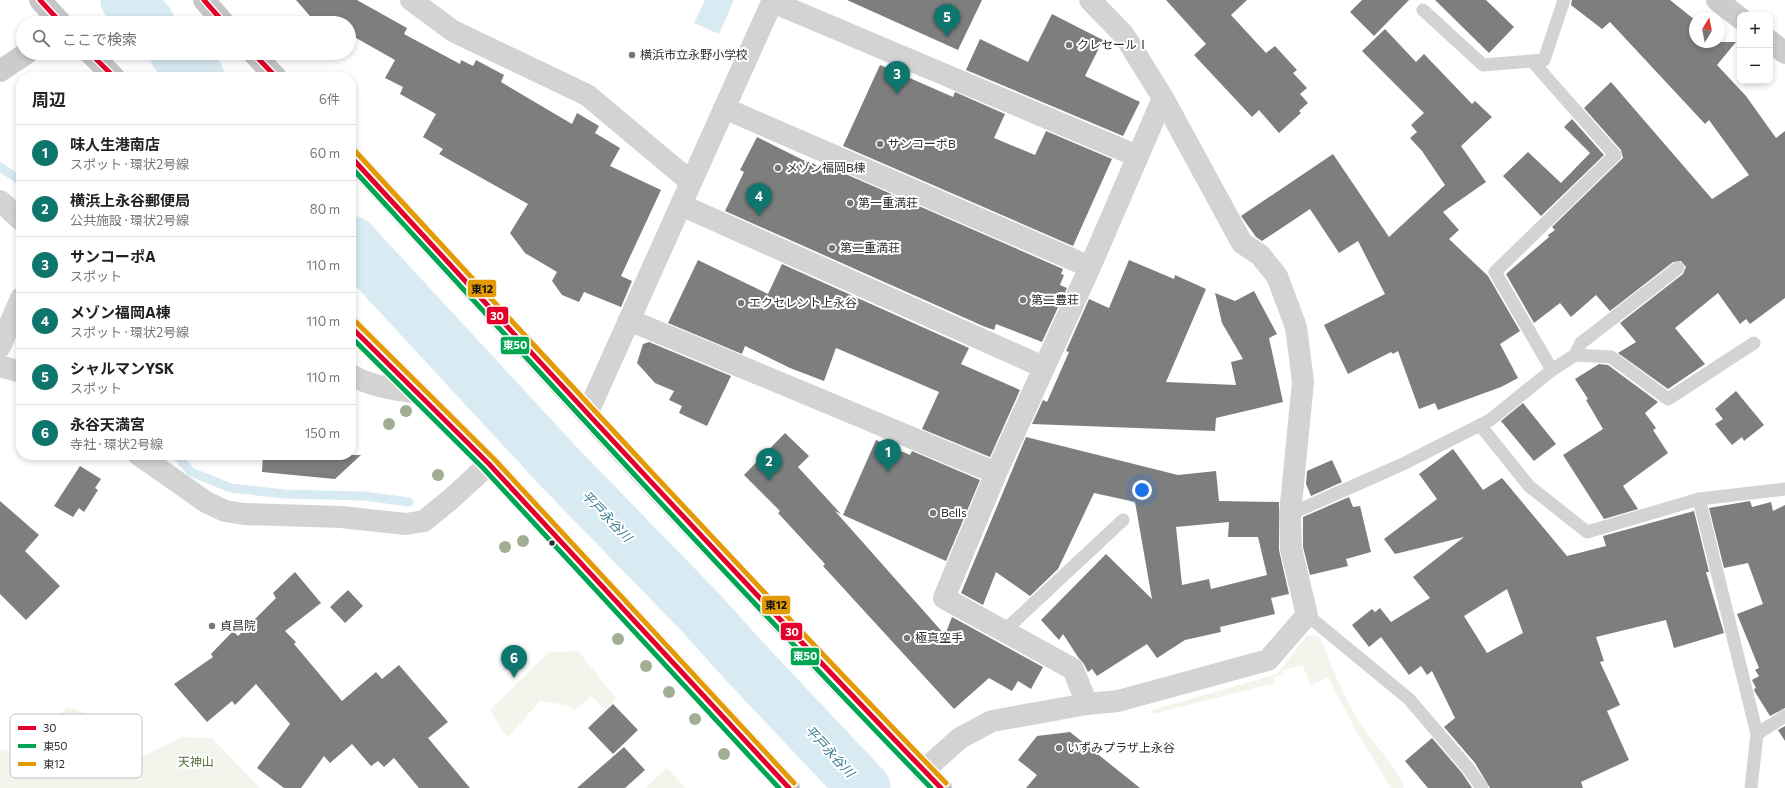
<!DOCTYPE html>
<html lang="ja">
<meta charset="utf-8">
<style>
:root{--surface:#fff;--page:#f6f6f6;--text:#222;--muted:#767676;--line:#e0e0e0;--accent:#0f766e}
body{margin:0;font-family:Commissioner,"Noto Sans JP",sans-serif;background:var(--page);color:var(--text)}
.controls{position:absolute;right:12px;top:12px;display:grid;overflow:hidden;border-radius:8px;box-shadow:0 2px 6px #0003}
.controls button{width:36px;height:36px;display:grid;place-items:center;padding:0;border:0;border-bottom:1px solid var(--line);background:var(--surface);color:var(--text);font:20px sans-serif}
.compass{position:absolute;left:1689px;top:12px;width:36px;height:36px;border-radius:50%;background:var(--surface);box-shadow:0 2px 6px #0003;rotate:10deg}
.you{position:absolute;left:1142px;top:490px;width:14px;height:14px;margin:-10px;border:3px solid #fff;border-radius:50%;background:#1a73e8;box-shadow:0 0 0 6px #1a73e833}
.badge{display:grid;place-items:center;width:26px;height:26px;border-radius:50%;background:var(--accent);color:#fff;font-size:13px;font-weight:700}
.pin{position:absolute;translate:-50% -33px;filter:drop-shadow(0 1px 2px #0008)}
.pin::after{content:'';position:absolute;top:21px;width:14px;height:12px;background:inherit;clip-path:polygon(0 0,100% 0,50% 100%)}
.list{margin:0;padding:0;list-style:none}
h2{display:flex;justify-content:space-between;align-items:center;height:52px;margin:0;padding:0 16px;font-size:17px}
h2 small{font-size:13px;font-weight:400;color:var(--muted)}
.list li{display:grid;grid-template-columns:26px 1fr auto;gap:12px;align-items:center;box-sizing:border-box;height:56px;padding:0 16px;border-top:1px solid var(--line)}
.list b{display:block;font-size:15px;white-space:nowrap}
.list p{margin:0;font-size:13px;white-space:nowrap;color:var(--muted)}
.list em{font-size:13px;font-style:normal;color:var(--muted)}
.icon{flex:none;width:22px;height:22px;fill:none;stroke:currentColor;stroke-width:2;stroke-linecap:round;stroke-linejoin:round}
.map{position:relative;flex:none;width:1785px;height:788px;overflow:hidden}
.search{position:absolute;background:var(--surface);box-shadow:0 2px 6px #0003;left:16px;top:16px;width:340px;height:44px;display:flex;align-items:center;gap:10px;box-sizing:border-box;padding:0 14px;border-radius:22px;color:var(--muted);font-size:15px}
.panel{position:absolute;background:var(--surface);box-shadow:0 2px 6px #0003;left:16px;top:72px;width:340px;height:388px;border-radius:16px}
.map>svg:first-child{display:block}
.green{fill:#f1f5ec}
.water{fill:#d8ebf2}
.lines{fill:none;stroke-linecap:round;stroke-linejoin:round}
.stream{stroke:#d8ebf2;stroke-width:9}
.river{stroke:#d8ebf2;stroke-width:53}
.building{fill:#7e7e7e;fill-rule:evenodd}
.lane{stroke:#d3d3d3;stroke-width:13}
.street{stroke:#d3d3d3;stroke-width:22}
.secondary{stroke:#ccc;stroke-width:22}
.primary{stroke:#c6c6c6;stroke-width:22}
.bus-1-casing{stroke:#fff;stroke-width:8}
.bus-2-casing{stroke:#fff;stroke-width:8}
.bus-3-casing{stroke:#fff;stroke-width:8}
.bus-1{stroke:#e4002b;stroke-width:5}
.bus-2{stroke:#00a651;stroke-width:5}
.bus-3{stroke:#e39a05;stroke-width:5}
.tree{fill:#a2ae93}
.poi-dot{fill:#777;stroke:#fff;stroke-width:1.5}
.bus-dot{fill:#2e2e2e;stroke:#fff;stroke-width:1.5}
.labels{text-anchor:middle;stroke-width:4;stroke-linejoin:round;paint-order:stroke}
.poi-label{font-size:12px;fill:#2e2e2e;stroke:#fff;text-anchor:start}
.park-label{font-size:12px;fill:#566c3a;stroke:#fff}
.water-label{font-size:13px;font-style:italic;fill:#3a7993;stroke:#fff}
.key{fill:#fff;stroke:#c0c0c0;stroke-width:1}
.key-label{font-size:11px;fill:#2e2e2e}
.line-badge{stroke:#fff;stroke-width:1.5}
.badge-label{font-size:11px;text-anchor:middle;font-weight:bold;fill:#fff}
.pale-badge-label{font-size:11px;text-anchor:middle;font-weight:bold;fill:#111}
</style>
<div class="map">
<svg width="1785" height="788" viewBox="0 0 1785 788">
<rect width="100%" height="100%" fill="#fff"/>
<g class="green">
<path d="M1307 635 1320 637C1332 667 1344 698 1361 725 1376 748 1394 762 1404 788H1391L1356 731 1328 677 1310 686 1303 665 1283 670V674L1274 677 1275 683 1153 714 1152 710 1277 674Z"/>
<path d="M578 651 616 698 605 710 591 696 574 711 567 705 540 701 507 738 490 710 549 652Z"/>
<path d="M68 707 98 717 133 761 182 737 212 738 260 788H0V749L13 752Z"/>
<path d="M667 768 686 788H645Z"/>
</g>
<path class="water" d="M705 0H734L719 34 694 23Z"/>
<g class="lines">
<g class="stream">
<path d="M0 167 21 181"/>
<path d="M21 340 20 343 21 344"/>
<path d="M176 455 191 472 231 488 284 494 364 496 409 502"/>
</g>
<g class="river">
<path d="M127 0 148 23"/>
<path d="M176 53 198 77"/>
<path d="M351 242 561 469 702 614 746 663 864 788"/>
</g>
</g>
<g class="building">
<path d="M296 0H357L407 28 404 34 460 64 461 60 473 66 476 60 504 75 501 82 572 124 577 113 599 126 595 133 620 148 610 166 661 190 621 276 632 281 621 307 584 292 579 302 562 295 552 281 557 272 525 253 510 233 528 204 439 154 443 149 423 137 436 114 400 94 403 87 385 78 395 60 349 34V23H316Z"/>
<path d="M847 0H982L958 50Z"/>
<path d="M1166 0H1247L1231 15 1266 53 1275 46 1297 70 1293 73 1307 88 1300 94 1308 103 1299 111 1301 113 1279 133 1259 110 1252 117 1194 55 1206 44Z"/>
<path d="M1362 0H1409L1374 36 1350 12Z"/>
<path d="M1435 0H1486L1514 27 1489 53Z"/>
<path d="M1572 0H1670L1695 20V42H1736L1717 65 1746 96 1776 138 1785 131V298L1750 324 1746 319 1740 324 1718 293 1675 328 1705 364 1668 389 1618 353 1636 342 1620 323 1683 274 1686 267 1681 261 1673 262 1610 311 1596 295 1571 317 1560 303 1534 323 1506 274 1549 237 1548 235 1555 230 1552 227 1623 158 1621 150 1584 108 1611 82 1712 199 1749 175 1709 120 1705 124 1610 22 1602 29 1571 5Z"/>
<path d="M1052 14 1103 40 1085 76 1140 102 1123 136 966 70 980 39 1028 62Z"/>
<path d="M1385 29 1416 62 1424 54 1472 104 1475 101 1492 117 1461 146 1486 182 1443 212 1459 230 1449 239 1488 276 1520 331 1500 344 1518 378 1501 387 1438 410 1435 403 1419 409 1398 351 1393 354 1391 352 1348 374 1324 325 1385 294 1358 241 1339 253 1310 209 1262 241 1256 237 1241 216 1333 154 1389 237 1445 185 1422 151 1410 138 1417 132 1411 125 1424 113 1362 51Z"/>
<path d="M880 65 953 97 955 92 1005 114 994 138 1035 155 1046 131 1112 159 1073 246 843 146Z"/>
<path d="M1572 119 1604 155 1541 216 1503 176 1528 152 1561 183 1590 153 1564 127Z"/>
<path d="M757 137 831 174 834 169 1063 269 1061 274 1064 275 1060 285 1067 288 1042 342 996 324 994 330 983 326 725 211 744 172 740 170Z"/>
<path d="M698 260 768 294 782 264 969 348 961 364 1020 390 990 457 922 429 939 392 836 348 824 381 790 368 745 346 742 354 668 323Z"/>
<path d="M1129 260 1174 279 1175 275 1206 289 1166 382 1236 385 1231 362 1243 359 1222 323 1215 293 1235 301 1254 291 1277 334 1269 338 1283 402 1216 418 1215 431 1032 424 1043 400 1047 402 1069 352 1066 351 1089 299 1109 308Z"/>
<path d="M649 342 731 376 707 426 679 413 682 406 669 400 674 391 655 383 637 363 643 344Z"/>
<path d="M1599 364 1608 365 1658 402 1645 413 1656 428 1653 430 1668 453 1623 486 1638 509 1604 519 1563 455 1603 429 1586 400 1588 399 1575 379Z"/>
<path d="M1736 391 1764 425 1744 441 1742 437 1732 445 1715 424 1723 419 1715 409Z"/>
<path d="M1523 403 1556 444 1534 461 1501 421Z"/>
<path d="M785 433 809 456 798 467 841 514 835 511 945 635 952 617 1043 667 1031 689 1018 681 1012 691 989 678 954 709 823 566 825 564 778 513 780 511 744 475Z"/>
<path d="M1026 437 1178 475 1216 471 1219 501 1279 502V550L1289 594 1271 598 1275 614 1220 627 1221 632 1185 640 1157 658 1147 644 1097 676 1092 669 1088 672 1084 664 1078 657 1063 634 1059 640 1041 620 1106 554 1152 599 1135 502 1094 493 1058 569 1030 596 996 572 983 605 961 593ZM1229 522 1228 537H1258L1267 575 1211 589 1209 579 1182 585 1176 527Z"/>
<path d="M876 440 910 455 912 451 980 480 946 561 843 515Z"/>
<path d="M1453 449 1483 490 1502 478 1567 556 1606 546 1603 536 1694 511 1709 572H1706L1724 633 1674 648 1666 620 1596 637 1604 661 1600 662 1620 705 1607 711 1629 760 1581 782 1583 788H1490L1475 763 1444 727 1455 718 1432 671 1427 675 1421 666 1409 675 1381 637 1369 647 1352 625 1372 609 1375 612 1380 608 1391 622 1430 598 1413 577 1464 537 1395 554 1384 539 1437 499 1419 474ZM1507 589 1523 633 1487 653 1464 616Z"/>
<path d="M263 455H361L335 479 262 472Z"/>
<path d="M1332 460 1342 482 1311 496 1306 484 1307 471Z"/>
<path d="M80 466 101 479 95 488 98 490 84 512 79 508 73 517 54 506Z"/>
<path d="M1349 497 1353 507 1360 506 1371 552 1346 559 1348 566 1310 575 1303 547V517Z"/>
<path d="M0 501 39 535 25 551 60 586 26 620 0 594Z"/>
<path d="M1750 501 1752 507 1771 502 1773 511 1785 505V708L1770 716 1755 692 1754 689 1756 688 1752 680 1759 676 1755 670 1759 668 1737 614 1763 604 1748 563 1724 568 1709 508Z"/>
<path d="M295 572 321 603 285 631 296 642 294 644 342 701 376 672 382 679 399 665 448 722 428 738 470 788H419L394 758 384 767 378 761 371 766 352 744 330 763 324 756 301 788H284L257 768 290 724 256 684 235 705 232 701 207 722 174 684 213 657 211 654 233 631 238 636 276 598 273 593Z"/>
<path d="M348 590 363 606 345 623 330 607Z"/>
<path d="M613 704 638 730 613 754 588 728Z"/>
<path d="M1785 726V741L1778 730Z"/>
<path d="M1070 732 1140 788H1026L1037 775 1018 760 1037 736Z"/>
<path d="M1432 738 1462 773 1472 788H1428L1405 761Z"/>
<path d="M624 747 645 770 625 788H577Z"/>
</g>
<g class="lines">
<g class="lane">
<path d="M1423 10 1483 65 1544 60 1564 0"/>
<path d="M1532 61 1615 155 1495 272 1552 370"/>
<path d="M1575 355 1581 343 1678 268"/>
<path d="M1480 425 1529 486 1587 532 1699 499 1785 489"/>
<path d="M1699 499 1757 734 1751 788"/>
<path d="M1290 514 1403 464 1490 420 1552 370 1575 355 1611 357 1668 399 1754 343"/>
<path d="M1307 615 1409 699 1468 768 1482 788"/>
<path d="M1004 631 1123 520"/>
<path d="M1757 734 1785 716"/>
</g>
<g class="street">
<path d="M411 0 453 31 587 95 691 182"/>
<path d="M773 2 1137 156"/>
<path d="M724 108 1090 267"/>
<path d="M0 201 21 220"/>
<path d="M681 205 1043 367"/>
<path d="M629 320 996 473"/>
<path d="M0 347 21 298"/>
<path d="M0 366 21 372"/>
<path d="M351 375C372 387 394 389 418 393"/>
<path d="M587 414 773 0"/>
<path d="M139 455 206 502 225 511 244 514 341 517 406 524 424 521 451 499 489 464"/>
<path d="M1087 704 1073 669 944 598 996 473 1090 267 1163 98"/>
<path d="M923 771 960 738 992 721 1087 704 1118 701 1268 660 1307 615 1291 549 1290 514 1303 382 1296 327 1277 276 1260 255 1242 243 1163 98 1124 35 1090 0"/>
</g>
<g class="secondary">
<path d="M1717 0 1740 18"/>
<path d="M1770 41 1785 53"/>
<path d="M0 71 27 53"/>
</g>
<g class="primary">
<path d="M40 0 61 23"/>
<path d="M204 0 224 23"/>
<path d="M90 53 114 77"/>
<path d="M253 53 276 77"/>
<path d="M351 157 634 465 817 660 941 788"/>
<path d="M351 327 489 464 789 788"/>
</g>
<g class="bus-1-casing">
<g id="bus-1">
<path d="M40 0 61 23"/>
<path d="M204 0 224 23"/>
<path d="M90 53 114 77"/>
<path d="M253 53 276 77"/>
<path d="M351 157C546 369 741 581 941 788"/>
<path d="M351 327 489 464 789 788"/>
</g>
</g>
<g class="bus-2-casing">
<g id="bus-2">
<path d="M351 167C543 376 734 585 931 788"/>
<path d="M351 337 484 469 779 788"/>
</g>
</g>
<g class="bus-3-casing">
<g id="bus-3">
<path d="M356 152C551 364 746 576 946 783"/>
<path d="M356 322 494 459 794 783"/>
</g>
</g>
<use href="#bus-1" class="bus-1"/>
<use href="#bus-2" class="bus-2"/>
<use href="#bus-3" class="bus-3"/>
</g>
<g class="tree">
<circle cx="406" cy="411" r="6"/>
<circle cx="389" cy="424" r="6"/>
<circle cx="438" cy="475" r="6"/>
<circle cx="523" cy="541" r="6"/>
<circle cx="505" cy="547" r="6"/>
<circle cx="618" cy="639" r="6"/>
<circle cx="646" cy="666" r="6"/>
<circle cx="669" cy="692" r="6"/>
<circle cx="695" cy="719" r="6"/>
<circle cx="724" cy="754" r="6"/>
</g>
<g class="poi-dot">
<circle cx="1069" cy="45" r="4"/>
<circle cx="632" cy="55" r="4"/>
<circle cx="880" cy="144" r="4"/>
<circle cx="778" cy="168" r="4"/>
<circle cx="850" cy="203" r="4"/>
<circle cx="832" cy="248" r="4"/>
<circle cx="1023" cy="300" r="4"/>
<circle cx="741" cy="303" r="4"/>
<circle cx="933" cy="513" r="4"/>
<circle cx="212" cy="626" r="4"/>
<circle cx="907" cy="638" r="4"/>
<circle cx="1059" cy="748" r="4"/>
</g>
<circle class="bus-dot" cx="552" cy="543" r="3.5"/>
<g class="labels">
<g class="poi-label">
<text x="1077" y="49">クレセールⅠ</text>
<text x="640" y="59">横浜市立永野小学校</text>
<text x="888" y="148">サンコーポB</text>
<text x="786" y="172">メゾン福岡B棟</text>
<text x="858" y="207">第一重満荘</text>
<text x="840" y="252">第二重満荘</text>
<text x="1031" y="304">第二豊荘</text>
<text x="749" y="307">エクセレント上永谷</text>
<text x="941" y="517">Bells</text>
<text x="220" y="630">貞昌院</text>
<text x="915" y="642">極真空手</text>
<text x="1067" y="752">いずみプラザ上永谷</text>
</g>
<g class="park-label">
<text x="196" y="766">天神山</text>
</g>
<g class="water-label">
<text transform="translate(607 516) rotate(46)" y="5">平戸永谷川</text>
<text transform="translate(830 751) rotate(47)" y="5">平戸永谷川</text>
</g>
</g>
<rect x="10" y="714" width="132" height="64" rx="6" class="key"/>
<rect x="18" y="726" width="18" height="4" fill="#e4002b"/>
<rect x="18" y="744" width="18" height="4" fill="#00a651"/>
<rect x="18" y="762" width="18" height="4" fill="#e39a05"/>
<g class="key-label">
<text x="43" y="732">30</text>
<text x="43" y="750">東50</text>
<text x="43" y="768">東12</text>
</g>
<g class="line-badge">
<rect x="467" y="279" width="30" height="19" rx="4" fill="#e39a05"/>
<rect x="486" y="306" width="23" height="19" rx="4" fill="#e4002b"/>
<rect x="500" y="336" width="30" height="19" rx="4" fill="#00a651"/>
<rect x="761" y="595" width="30" height="20" rx="4" fill="#e39a05"/>
<rect x="780" y="622" width="23" height="19" rx="4" fill="#e4002b"/>
<rect x="790" y="647" width="30" height="19" rx="4" fill="#00a651"/>
</g>
<g class="badge-label">
<text x="497" y="320">30</text>
<text x="515" y="349">東50</text>
<text x="792" y="636">30</text>
<text x="805" y="660">東50</text>
</g>
<g class="pale-badge-label">
<text x="482" y="293">東12</text>
<text x="776" y="609">東12</text>
</g>
</svg>
<div class="controls">
<button>+</button>
<button>−</button>
</div>
<svg class="compass" viewBox="-18 -18 36 36"><path d="M0-13l5 13h-10z" fill="#e53935"/><path d="M0 13l5-13h-10z" fill="#767676"/></svg>
<div class="you"></div>
<div class="pin badge" style="left:888px;top:472px">1</div>
<div class="pin badge" style="left:769px;top:481px">2</div>
<div class="pin badge" style="left:897px;top:94px">3</div>
<div class="pin badge" style="left:759px;top:216px">4</div>
<div class="pin badge" style="left:947px;top:37px">5</div>
<div class="pin badge" style="left:514px;top:678px">6</div>
<div class="search"><svg class="icon" aria-label="search" viewBox="0 0 24 24"><circle cx="10" cy="10" r="6"/><path d="M15 15l6 6"/></svg>ここで検索</div>
<section class="panel">
<h2>周辺<small>6件</small></h2>
<ul class="list">
<li><span class="badge">1</span><div><b>味人生港南店</b><p>スポット · 環状2号線</p></div><em>60 m</em></li>
<li><span class="badge">2</span><div><b>横浜上永谷郵便局</b><p>公共施設 · 環状2号線</p></div><em>80 m</em></li>
<li><span class="badge">3</span><div><b>サンコーポA</b><p>スポット</p></div><em>110 m</em></li>
<li><span class="badge">4</span><div><b>メゾン福岡A棟</b><p>スポット · 環状2号線</p></div><em>110 m</em></li>
<li><span class="badge">5</span><div><b>シャルマンYSK</b><p>スポット</p></div><em>110 m</em></li>
<li><span class="badge">6</span><div><b>永谷天満宮</b><p>寺社 · 環状2号線</p></div><em>150 m</em></li>
</ul>
</section>
</div>
